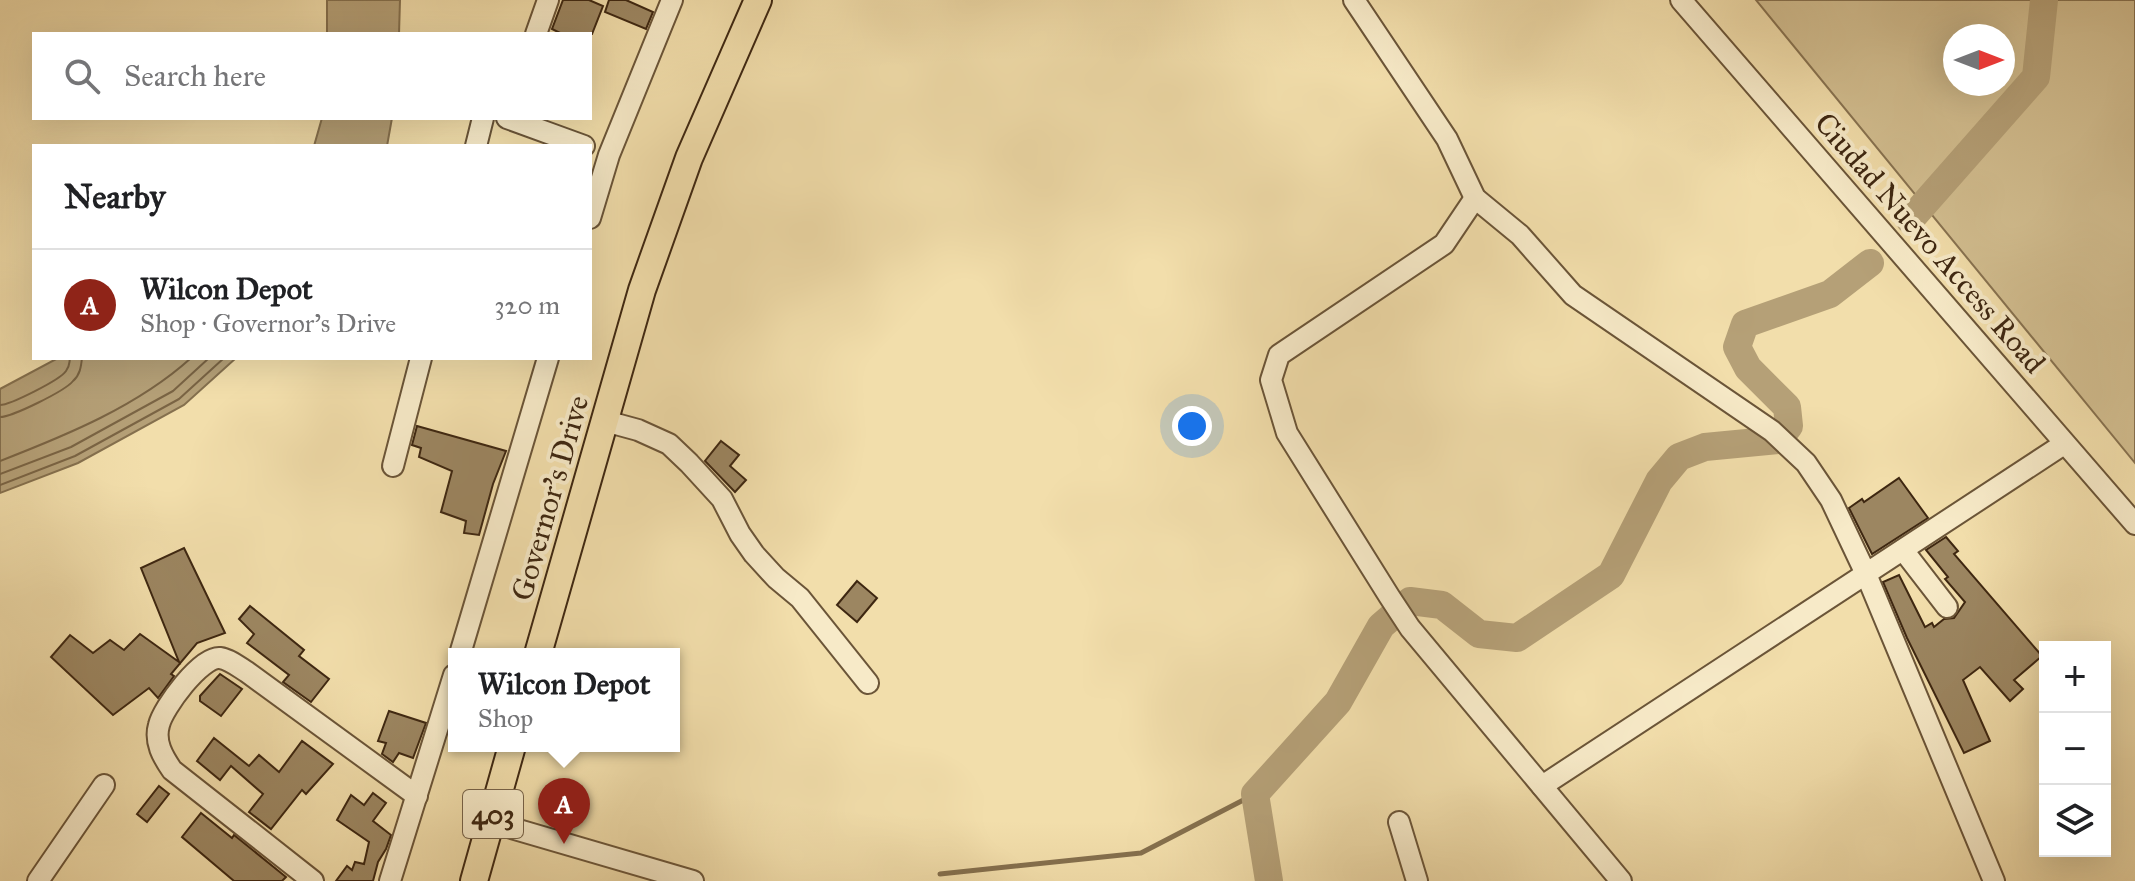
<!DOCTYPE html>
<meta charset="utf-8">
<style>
:root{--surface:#fff;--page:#f6f6f6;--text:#202124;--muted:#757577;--line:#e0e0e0;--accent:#8f2418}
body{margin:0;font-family:"IM FELL Great Primer",serif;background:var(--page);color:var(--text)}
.controls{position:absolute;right:24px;bottom:24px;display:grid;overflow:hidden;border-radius:0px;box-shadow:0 8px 32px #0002}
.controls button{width:72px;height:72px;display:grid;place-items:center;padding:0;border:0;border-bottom:2px solid var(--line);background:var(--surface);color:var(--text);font:40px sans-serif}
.compass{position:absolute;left:1943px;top:24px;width:72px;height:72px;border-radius:50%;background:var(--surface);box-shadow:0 8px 32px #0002;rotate:90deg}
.you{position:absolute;left:1192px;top:426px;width:28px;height:28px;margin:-20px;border:6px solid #fff;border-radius:50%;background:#1a73e8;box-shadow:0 0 0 12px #1a73e833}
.badge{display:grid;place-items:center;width:52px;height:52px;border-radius:50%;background:var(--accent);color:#fff;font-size:26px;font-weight:700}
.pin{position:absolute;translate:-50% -66px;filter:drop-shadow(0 2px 4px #0008)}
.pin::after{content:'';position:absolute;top:42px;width:28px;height:24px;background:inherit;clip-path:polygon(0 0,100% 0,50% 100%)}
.popup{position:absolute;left:448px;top:648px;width:232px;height:104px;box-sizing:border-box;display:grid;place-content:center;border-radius:0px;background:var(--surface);filter:drop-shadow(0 2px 6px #0005);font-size:26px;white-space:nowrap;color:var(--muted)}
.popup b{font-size:30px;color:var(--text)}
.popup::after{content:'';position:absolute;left:50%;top:100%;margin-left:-16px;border:16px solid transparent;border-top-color:var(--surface)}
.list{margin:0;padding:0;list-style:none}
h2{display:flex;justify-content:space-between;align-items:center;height:104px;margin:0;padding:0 32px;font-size:34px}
h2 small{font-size:26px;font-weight:400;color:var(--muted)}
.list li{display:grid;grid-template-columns:52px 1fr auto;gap:24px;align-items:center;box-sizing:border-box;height:112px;padding:0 32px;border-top:2px solid var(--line)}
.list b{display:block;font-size:30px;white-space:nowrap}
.list p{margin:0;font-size:26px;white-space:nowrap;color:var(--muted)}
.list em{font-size:26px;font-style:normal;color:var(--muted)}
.icon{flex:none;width:44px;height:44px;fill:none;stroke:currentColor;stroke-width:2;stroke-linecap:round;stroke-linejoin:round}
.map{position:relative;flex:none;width:2135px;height:881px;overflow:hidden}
.search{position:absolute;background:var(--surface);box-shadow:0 8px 32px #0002;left:32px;top:32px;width:560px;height:88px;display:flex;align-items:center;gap:20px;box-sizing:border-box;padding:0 28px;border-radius:0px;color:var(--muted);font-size:30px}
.panel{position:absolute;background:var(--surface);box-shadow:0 8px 32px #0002;left:32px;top:144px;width:560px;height:216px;border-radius:0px}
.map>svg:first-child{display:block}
.green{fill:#d3bf91;stroke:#887351;stroke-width:2;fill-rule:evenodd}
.water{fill:#b5a077;stroke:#85704e;stroke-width:2}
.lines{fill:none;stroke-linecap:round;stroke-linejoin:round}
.shore{stroke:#7a6444;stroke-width:2}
.stream{stroke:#85704e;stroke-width:5}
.river{stroke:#b5a077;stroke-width:28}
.building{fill:#9c8661;stroke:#3e2711;stroke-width:2}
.minor-casing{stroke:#6b5538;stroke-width:24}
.major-casing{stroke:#3e2711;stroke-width:30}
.minor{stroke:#f7eac8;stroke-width:20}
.major{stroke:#f2deab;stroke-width:26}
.labels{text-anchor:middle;stroke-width:8;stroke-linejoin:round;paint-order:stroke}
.shield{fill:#f7eac8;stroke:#766248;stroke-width:2}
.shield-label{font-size:28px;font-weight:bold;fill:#3e2711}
.street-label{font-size:30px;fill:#3e2711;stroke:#f7eac8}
</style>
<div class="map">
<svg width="2135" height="881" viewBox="0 0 2135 881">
<rect width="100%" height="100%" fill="#f2deab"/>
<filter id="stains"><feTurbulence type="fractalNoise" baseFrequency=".0025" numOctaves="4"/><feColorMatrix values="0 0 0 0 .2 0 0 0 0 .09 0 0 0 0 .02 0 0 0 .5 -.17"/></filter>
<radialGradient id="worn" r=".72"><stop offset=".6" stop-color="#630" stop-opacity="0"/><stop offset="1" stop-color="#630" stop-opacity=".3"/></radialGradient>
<path class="green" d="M1756 0H2135V463ZM1955 36H2003V84H1955Z"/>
<g class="water">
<path d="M327 0H400L399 34H327Z"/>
<path d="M322 118H392L387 146H314Z"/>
<path d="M58 358H236L184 405 78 463 0 493V389Z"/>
</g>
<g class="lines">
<g class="shore">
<path d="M0 405C10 405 60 380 66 371 70 366 69 364 70 358"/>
<path d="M0 417C12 417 65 391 73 381 80 375 81 367 82 358"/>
<path d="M0 461C67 435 138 406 191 358"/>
<path d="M0 474 71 447 173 391 209 358"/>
<path d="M0 485 75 456 179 399 224 358"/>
</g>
<path class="stream" d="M940 874 1141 853 1255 794"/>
<g class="river">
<path d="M1910 220 2036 77 2044 0"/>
<path d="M1269 881 1255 794 1338 702 1381 626 1410 601 1442 605 1479 634 1517 638 1611 575 1659 481 1679 457 1705 447 1778 440 1789 426 1787 407 1748 368 1737 347 1745 324 1830 294 1870 263"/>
</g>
</g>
<g class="building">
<path d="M563 0H589L603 6 592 34H562L552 29Z"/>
<path d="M609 0H626L653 12 646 29 605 12Z"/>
<path d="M417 426 506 451 493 484 479 535 464 533 466 521 441 512 452 471 419 457 421 448 412 445Z"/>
<path d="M721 441 739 455 730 466 746 480 735 492 705 461Z"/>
<path d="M1899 478 1928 518 1872 554 1849 508 1862 499 1864 502Z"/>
<path d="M1946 537 1958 551 1954 554 2042 656 2014 680 2023 689 2010 701 1980 667 1963 680 1990 741 1964 753 1907 638 1883 582 1899 575 1925 627 1932 623 1934 627 1944 619 1954 618 1965 602 1945 579 1948 577 1926 550Z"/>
<path d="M184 548 225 633 197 643 171 674 174 676 158 698 149 688 113 715 51 657 70 635 93 653 110 640 124 650 140 634 179 662 141 568Z"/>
<path d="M857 581 877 598 857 622 837 605Z"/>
<path d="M250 606 304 650 299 656 329 679 311 702 283 682 289 675 247 643 254 634 239 619Z"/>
<path d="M220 674 242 689 221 716 200 701V696Z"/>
<path d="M389 711 426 723 413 758 399 753 393 762 382 754 386 743 378 741Z"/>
<path d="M214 738 249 766 259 755 279 772 302 741 333 764 306 794 302 790 271 829 249 812 263 794 231 766 220 780 197 761Z"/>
<path d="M159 786 169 794 147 822 137 814Z"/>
<path d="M373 793 386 803 373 821 391 835 386 849 378 862 373 881H336L347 866 352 870 355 862 364 864 369 842 337 820 351 795 364 805Z"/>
<path d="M201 813 232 838 234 835 286 877 282 881H234L182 837Z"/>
</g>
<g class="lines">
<g class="minor-casing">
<g id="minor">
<path d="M1354 0 1447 139 1475 198 1520 235 1573 295 1772 431 1806 463 1831 500 1866 574 1994 881"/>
<path d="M1681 0 2135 524"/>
<path d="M536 34 548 0"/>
<path d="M507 118 584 146"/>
<path d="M476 146 483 118"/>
<path d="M1475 198 1444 244 1279 355 1271 380 1287 433 1389 596 1410 628 1621 881"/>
<path d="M590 218 609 155 672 0"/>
<path d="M605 421 638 430 669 444 689 463 722 499 740 534 754 554 776 578 800 598 868 683"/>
<path d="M393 466 421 358"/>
<path d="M1903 550 1947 607"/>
<path d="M460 654 548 358"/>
<path d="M1542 786 2064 444"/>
<path d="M491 822 693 881"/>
<path d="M1399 822 1417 881"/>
<path d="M38 881 104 785"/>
<path d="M313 881 172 770C163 757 154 742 159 725 163 708 201 656 220 658 229 659 239 667 247 672L417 796"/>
<path d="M390 881 454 675"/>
</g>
</g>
<g class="major-casing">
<g id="major">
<path d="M538 654 642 290 689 158 758 0"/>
<path d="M474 881 512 746"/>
</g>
</g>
<use href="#minor" class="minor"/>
<use href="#major" class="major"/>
</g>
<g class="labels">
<rect class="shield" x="463" y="790" width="60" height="48" rx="6"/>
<g class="shield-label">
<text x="493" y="824">403</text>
</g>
<g class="street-label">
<text transform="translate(1930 243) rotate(49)" y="10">Ciudad Nuevo Access Road</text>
<text transform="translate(550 498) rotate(-74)" y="10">Governor's Drive</text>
</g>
</g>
<rect width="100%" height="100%" filter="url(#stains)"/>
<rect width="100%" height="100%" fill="url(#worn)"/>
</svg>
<div class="controls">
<button>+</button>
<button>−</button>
<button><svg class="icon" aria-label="layers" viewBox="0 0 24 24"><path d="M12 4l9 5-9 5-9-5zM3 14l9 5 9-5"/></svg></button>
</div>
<svg class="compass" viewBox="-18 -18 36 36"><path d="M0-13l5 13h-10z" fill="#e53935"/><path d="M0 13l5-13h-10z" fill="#757577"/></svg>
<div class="you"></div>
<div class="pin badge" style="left:564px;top:844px">A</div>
<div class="popup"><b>Wilcon Depot</b>Shop</div>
<div class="search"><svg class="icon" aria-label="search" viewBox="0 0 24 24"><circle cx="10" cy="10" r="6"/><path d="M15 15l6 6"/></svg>Search here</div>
<section class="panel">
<h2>Nearby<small></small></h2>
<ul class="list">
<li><span class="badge">A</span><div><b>Wilcon Depot</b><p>Shop · Governor's Drive</p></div><em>320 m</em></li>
</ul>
</section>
</div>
